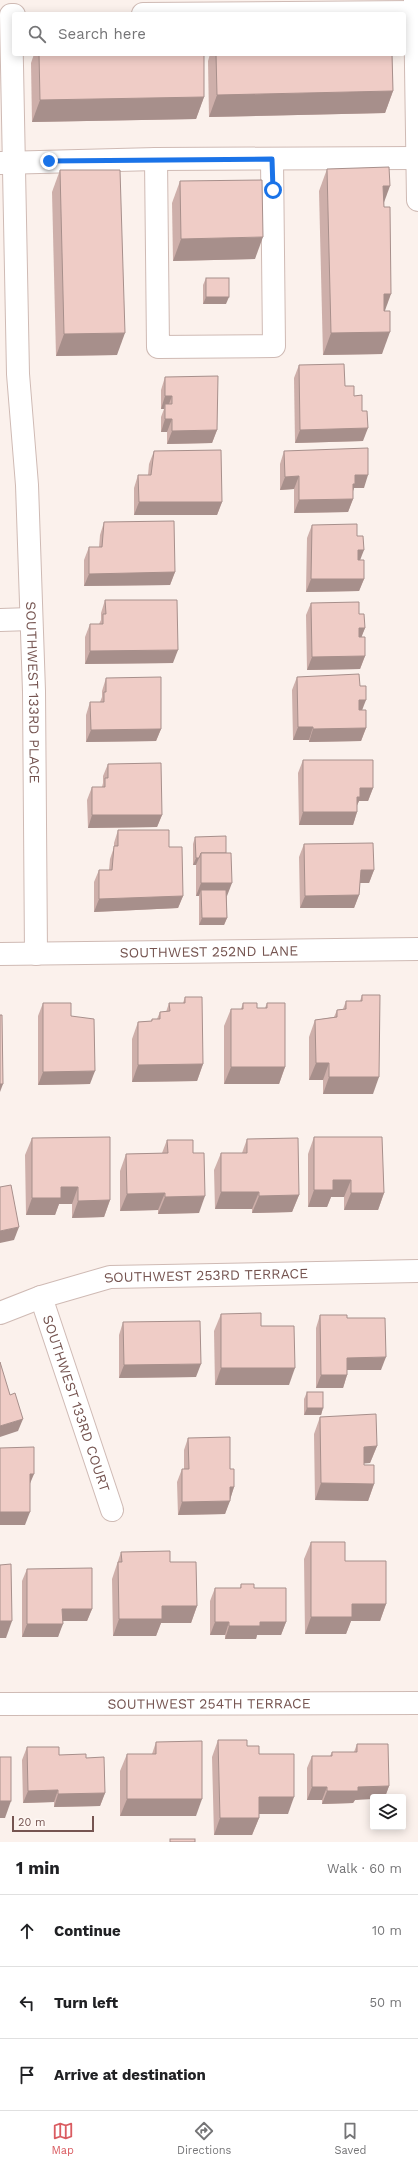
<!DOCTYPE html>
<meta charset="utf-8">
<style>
:root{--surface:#fff;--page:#f6f6f6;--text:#202124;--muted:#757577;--line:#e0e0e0;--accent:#da5c61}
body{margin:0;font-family:"Work Sans",sans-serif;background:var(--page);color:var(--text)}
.controls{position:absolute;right:12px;bottom:12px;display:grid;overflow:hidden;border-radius:4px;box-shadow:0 2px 10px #0003}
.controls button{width:36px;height:36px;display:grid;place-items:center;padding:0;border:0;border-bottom:1px solid var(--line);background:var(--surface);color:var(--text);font:20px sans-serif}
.scale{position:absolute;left:12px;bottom:10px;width:82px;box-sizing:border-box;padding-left:4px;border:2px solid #755450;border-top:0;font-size:11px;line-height:14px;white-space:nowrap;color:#755450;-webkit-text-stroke:3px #fef6f2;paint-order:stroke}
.stop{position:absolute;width:12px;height:12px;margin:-9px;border:3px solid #1a73e8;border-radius:50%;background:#fff}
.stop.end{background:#1a73e8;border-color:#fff;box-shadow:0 1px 4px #0008}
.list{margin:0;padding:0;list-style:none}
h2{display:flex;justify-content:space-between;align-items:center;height:52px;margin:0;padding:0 16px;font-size:17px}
h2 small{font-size:13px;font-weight:400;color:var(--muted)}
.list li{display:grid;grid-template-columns:26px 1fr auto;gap:12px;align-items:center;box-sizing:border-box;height:72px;padding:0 16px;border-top:1px solid var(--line)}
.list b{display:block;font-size:15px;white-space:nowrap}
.list em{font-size:13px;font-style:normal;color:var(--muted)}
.icon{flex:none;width:22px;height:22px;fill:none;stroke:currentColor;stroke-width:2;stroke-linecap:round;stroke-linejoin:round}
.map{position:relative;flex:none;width:418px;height:1842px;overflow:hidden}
.search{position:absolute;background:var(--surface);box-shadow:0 2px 10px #0003;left:12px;right:12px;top:12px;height:44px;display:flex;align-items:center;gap:10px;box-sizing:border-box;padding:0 14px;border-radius:4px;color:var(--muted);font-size:15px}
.sheet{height:268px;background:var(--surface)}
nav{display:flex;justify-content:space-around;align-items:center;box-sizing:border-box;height:56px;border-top:1px solid var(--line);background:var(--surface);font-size:11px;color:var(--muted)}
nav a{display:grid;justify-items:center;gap:2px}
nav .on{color:var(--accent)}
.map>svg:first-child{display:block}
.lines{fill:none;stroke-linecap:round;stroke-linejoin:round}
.street-casing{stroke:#cfbab4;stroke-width:24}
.street{stroke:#fff;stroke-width:22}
.wall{fill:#ceafaa}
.shaded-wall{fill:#a78f8b}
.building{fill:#efccc6;stroke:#a78f8b}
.route{stroke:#1a73e8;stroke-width:5}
.labels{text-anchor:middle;stroke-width:3;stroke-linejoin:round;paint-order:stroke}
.street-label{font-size:14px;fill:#755450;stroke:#fef6f2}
</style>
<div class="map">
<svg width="418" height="1842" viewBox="0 0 418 1842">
<rect width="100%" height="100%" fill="#fbf1ec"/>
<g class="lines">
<g class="street-casing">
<g id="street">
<path d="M415 0 418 200"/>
<path d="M143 14 415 12"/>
<path id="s1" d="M14 15H11L18 374 27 485 34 691 36 954"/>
<path d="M156 159 158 347 274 346 272 159"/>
<path d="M1 163 156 159 418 158"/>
<path d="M0 620 31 619"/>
<path id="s2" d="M0 954 418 949"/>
<path id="s3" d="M41 1297 112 1510"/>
<path id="s4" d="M0 1313 41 1297 110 1277 418 1271"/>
<path id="s5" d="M0 1704 418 1703"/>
</g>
</g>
<use href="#street" class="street"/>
</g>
<g class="wall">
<path d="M34 54H204V97L196 119 32 122 31 63Z"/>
<path d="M210 54H392L393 91 385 113 209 117 208 61Z"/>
<path d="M327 169 384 203 385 311 382 354 323 355 319 191Z"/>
<path d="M60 170 117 355 56 356 52 192Z"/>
<path d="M180 181 255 259 173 261 172 203Z"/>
<path d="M206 278 226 304H203V285Z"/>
<path d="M299 365 345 386 354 396 362 411 363 441 295 443 294 378Z"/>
<path d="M165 377 217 430 212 443 167 444V432H161V417L164 409H161V390Z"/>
<path d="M154 451 222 502 217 515H134V488L138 475H148L149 464Z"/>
<path d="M284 451 364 488H354L353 491V499L348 512 294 513V489L280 490V464Z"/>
<path d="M104 522 175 572 170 585 84 586V560L89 547H99L100 535Z"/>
<path d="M312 525 357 536 360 560 364 579 359 591 306 592 307 538Z"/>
<path d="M105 600 173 663 85 664V637L90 624H99L101 620V613Z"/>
<path d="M311 603 359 614 365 628 361 637 365 656 360 669 307 670 306 615Z"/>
<path d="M297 677 360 686 362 710 366 728 361 741 309 742V740H293L292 690Z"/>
<path d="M106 678 161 729 156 741 86 742V715L90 702H100L102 697V691Z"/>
<path d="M303 760 373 788 368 801H359L357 805V812L353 825H299L298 773Z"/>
<path d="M108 764 162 815 157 827 88 828 87 800 92 787H102L103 783V776Z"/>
<path d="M118 830 169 847 183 896 178 908 94 912V882L99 870H109L110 859 114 847V843Z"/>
<path d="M195 837 227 896V918L224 925H199V896H196V865H193V844Z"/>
<path d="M304 844 374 870 369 883H360L359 895 354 908H300L299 857Z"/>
<path d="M362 995 373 1094H323V1080H309V1037L315 1020 334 1017 337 1010 343 1009 346 1001H360Z"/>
<path d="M185 997 203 1064 197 1081 132 1082V1039L138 1022 151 1021 152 1019H157L160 1012H166L169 1003H183Z"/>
<path d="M43 1003 71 1016 90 1084 38 1085V1016Z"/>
<path d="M243 1003 257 1008H265L267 1003 285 1067 279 1084H224V1026L231 1009H241Z"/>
<path d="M314 1137 384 1193 378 1210H344V1197H331L327 1207H308V1154Z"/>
<path d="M32 1138 110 1200 104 1217 72 1218V1204H59L55 1215H26L25 1155Z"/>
<path d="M247 1139 299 1195 292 1212 252 1213V1209H215L214 1170 221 1153H242Z"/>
<path d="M167 1140 193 1153 199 1213 158 1214V1210L120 1211V1171L126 1154 162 1153Z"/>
<path d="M221 1314 261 1326 289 1385H215L214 1331Z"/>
<path d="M320 1315 347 1318 381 1370H347V1375L343 1388H316V1328Z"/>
<path d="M123 1322 196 1377 119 1378V1335Z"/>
<path d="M307 1392 323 1408 321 1415H304V1399Z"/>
<path d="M320 1417 377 1446 370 1463H364V1465L374 1484 368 1501 315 1500 314 1434Z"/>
<path d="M188 1438 230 1469 234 1487 225 1514 178 1515 177 1482 182 1469H184V1450Z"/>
<path d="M311 1542 345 1561 386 1604 380 1621H351L346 1634H305L304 1559Z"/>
<path d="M121 1552 170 1562 197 1606 191 1623H161L156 1636H113L112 1579Z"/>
<path d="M27 1569 92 1609 87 1621H63L58 1637H22V1581Z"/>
<path d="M241 1584 254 1588 286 1622 281 1635H257L256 1639H225V1635H210V1601L215 1588H240Z"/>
<path d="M218 1740 247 1746 259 1754 288 1814H259V1818L252 1835H214L212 1757Z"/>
<path d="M156 1742 196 1816H120V1771L127 1754H152Z"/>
<path d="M357 1744 389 1786 385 1797H373L355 1800 353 1803 322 1804V1800H307V1768L312 1756H330L332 1752H354Z"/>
<path d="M27 1747 59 1755 86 1758 105 1793 100 1806 54 1807V1802L23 1803 22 1760Z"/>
</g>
<g class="shaded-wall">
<path d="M393 91 385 113 209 117 217 95Z"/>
<path d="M204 97 196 119 32 122 40 100Z"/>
<path d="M383 186H390L382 208Z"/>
<path d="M263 237 255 259 173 261 181 239Z"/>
<path d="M384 294H391L383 316Z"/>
<path d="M206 297H229L226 304H203Z"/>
<path d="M390 332 382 354 323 355 331 333Z"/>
<path d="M125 333 117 355 56 356 64 334Z"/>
<path d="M165 396H172L167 409 165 404 164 409H161Z"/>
<path d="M165 419H172L167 432H161Z"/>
<path d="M368 428 363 441 295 443 300 430Z"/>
<path d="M217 430 212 443 167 444 172 431Z"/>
<path d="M355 475H368L364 488H354L351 497H348Z"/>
<path d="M299 476 294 489 280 490 285 477Z"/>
<path d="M353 499 348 512 294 513 299 500Z"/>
<path d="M139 502H222L217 515H134Z"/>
<path d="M358 550H364L359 563H353Z"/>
<path d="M175 572 170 585 84 586 89 574Z"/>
<path d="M311 579H364L359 591 306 592Z"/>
<path d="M359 628H365L360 641H354Z"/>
<path d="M178 650 173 663 85 664 90 651Z"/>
<path d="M365 656 360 669 307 670 312 657Z"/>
<path d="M359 700H366L361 713H355Z"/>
<path d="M298 727H313L309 740H293Z"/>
<path d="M366 728 361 741 309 742 313 729Z"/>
<path d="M161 729 156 741 86 742 91 730Z"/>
<path d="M360 788H373L368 801H359L355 810H352Z"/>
<path d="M303 812H357L353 825H299Z"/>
<path d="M92 815H162L157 827 88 828Z"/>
<path d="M196 858H199L196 865H193Z"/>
<path d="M361 870H374L369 883H356Z"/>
<path d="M201 883H232L227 896 201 890 199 896H196Z"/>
<path d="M359 895 354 908H300L305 896Z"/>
<path d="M183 896 178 908 94 912 99 899Z"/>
<path d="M202 918H227L224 925H199Z"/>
<path d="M316 1063H329L323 1080H309Z"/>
<path d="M203 1064 197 1081 132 1082 138 1065Z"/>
<path d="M231 1067H285L279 1084H224Z"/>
<path d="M95 1071 90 1084 38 1085 43 1072Z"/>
<path d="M329 1077H379L373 1094H323Z"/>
<path d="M0 1084H3L0 1092Z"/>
<path d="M333 1180H351L344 1197H331L327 1207H308L314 1190Z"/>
<path d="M61 1187H78L72 1204H59L55 1215H26L32 1198Z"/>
<path d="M221 1192H259L252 1209H215Z"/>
<path d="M165 1193 158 1210 120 1211 127 1194Z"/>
<path d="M351 1193H384L378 1210H344Z"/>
<path d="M299 1195 292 1212 252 1213 259 1196Z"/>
<path d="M205 1196 199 1213 158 1214 165 1197Z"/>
<path d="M110 1200 104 1217 72 1218 78 1201Z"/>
<path d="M19 1227 14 1240 0 1243V1231Z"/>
<path d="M386 1357 381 1370H343L347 1358Z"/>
<path d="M201 1364 196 1377 119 1378 124 1365Z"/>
<path d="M221 1368H295L289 1385H215Z"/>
<path d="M321 1375H347L343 1388H316Z"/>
<path d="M307 1408H323L321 1415H304Z"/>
<path d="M23 1419 18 1431 0 1437V1426Z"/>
<path d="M377 1446 370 1463 358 1464 364 1447Z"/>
<path d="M30 1474H34L29 1486Z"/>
<path d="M321 1483 374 1484 368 1501 315 1500Z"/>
<path d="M230 1487H234L230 1500Z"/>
<path d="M230 1501 225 1514 178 1515 182 1502Z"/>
<path d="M0 1512H30L25 1525H0Z"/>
<path d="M352 1604H386L380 1621H351L346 1634H305L311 1617Z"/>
<path d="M162 1606H197L191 1623H161L156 1636H113L119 1619Z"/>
<path d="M62 1609H92L87 1621H58Z"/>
<path d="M0 1621H12L6 1638H0Z"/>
<path d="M215 1622H229L225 1635H210Z"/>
<path d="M260 1622H286L281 1635H257L256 1639H225L229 1626Z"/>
<path d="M27 1624H63L58 1637H22Z"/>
<path d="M389 1786 385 1797H373V1799L355 1800 353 1803 322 1804 327 1791 358 1787Z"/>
<path d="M312 1787H327L322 1800H307Z"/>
<path d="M58 1790 54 1802 23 1803 28 1791Z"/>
<path d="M105 1793 100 1806 54 1807 58 1794Z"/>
<path d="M259 1797H294L288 1814H252Z"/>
<path d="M127 1799H202L196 1816H120Z"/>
<path d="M0 1801H11L5 1818H0Z"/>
<path d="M220 1818H259L252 1835H214Z"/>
</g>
<g class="building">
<path d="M39 54H204V97L40 100Z"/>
<path d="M216 54H392L393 91 217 95Z"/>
<path d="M389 167 390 186H383L384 207H390L391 294H384V311H390V332L331 333 327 169Z"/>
<path d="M60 170H120L125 333 64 334Z"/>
<path d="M262 180 263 237 181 239 180 181Z"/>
<rect x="206" y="278" width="23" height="19"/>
<path d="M344 364 345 386H354V396L362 395V411H367L368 428 300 430 299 365Z"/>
<path d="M218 376 217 430 172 431V419H165V404H172V396H165V377Z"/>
<path d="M368 448V475H355V484H353V499L299 500V476L285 477 284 451Z"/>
<path d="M221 450 222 502H139L138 475H151L154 451Z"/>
<path d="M174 521 175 572 89 574V547H102L104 522Z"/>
<path d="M357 524V536H363L364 550H358V560H364V579H311L312 525Z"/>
<path d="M105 600H177L178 650 90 651V624H103V614H106Z"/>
<path d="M359 602V614H364L365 628H359V637H365V656L312 657 311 603Z"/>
<path d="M359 674 360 686H366V700H359V710H366V728L313 729V727H298L297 677Z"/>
<path d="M161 677V729L91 730 90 702H104V692H106V678Z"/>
<path d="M303 760H373V788H360V797H357V812H303Z"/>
<path d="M161 763 162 815H92V787H105V778H108V764Z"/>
<path d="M118 830H169V847H182L183 896 99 899V870H112L114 846H118Z"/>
<path d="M226 836V853H201L199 858H196L195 837Z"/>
<path d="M373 843 374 870H361L359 895 305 896 304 844Z"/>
<path d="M201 853H231L232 883H201Z"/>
<path d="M201 890H226L227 918H202Z"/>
<path d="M362 995H380L379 1077H329V1063H316L315 1020 337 1017V1010L346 1009V1001H362Z"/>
<path d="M185 997H202L203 1064 138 1065V1022L152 1021V1019H160V1012L170 1011 169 1003H185Z"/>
<path d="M43 1003H71V1016L94 1019 95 1071 43 1072Z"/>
<path d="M243 1003H257V1008H267V1003H285V1067H231V1009H243Z"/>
<path d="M0 1015H2L3 1084H0Z"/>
<path d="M110 1137V1200L78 1201V1187H61V1198H32V1138Z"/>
<path d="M314 1137H382L384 1193H351V1180H333V1190H314Z"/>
<path d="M298 1138 299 1195 259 1196V1192H221V1153H247V1139Z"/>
<path d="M167 1140H193V1153H204L205 1196 165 1197V1193L127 1194 126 1154 168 1153Z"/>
<path d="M11 1185 19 1227 0 1231V1187Z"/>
<path d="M261 1313V1326H294L295 1368H221V1314Z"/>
<path d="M320 1315H347V1318H385L386 1357 347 1358V1375H321Z"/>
<path d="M200 1321 201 1364 124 1365 123 1322Z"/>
<path d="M0 1362 10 1395 15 1393 23 1419 0 1426Z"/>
<rect x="307" y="1392" width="16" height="16"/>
<path d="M376 1414 377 1446 364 1447V1465H374V1484L321 1483 320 1417Z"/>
<path d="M230 1437V1469H234V1487H230V1501L182 1502V1469H189L188 1438Z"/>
<path d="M34 1447V1474H30V1512H0V1448Z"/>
<path d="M311 1542H345V1561H386V1604H352V1617H311Z"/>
<path d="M170 1551V1562H196L197 1606H162V1619H119L118 1562H122L121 1552Z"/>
<path d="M11 1564 12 1621H0V1565Z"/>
<path d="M92 1568V1609H62L63 1624H27V1569Z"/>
<path d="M241 1584H254V1588H286V1622H260V1626H229V1622H215V1588H241Z"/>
<path d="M218 1740H247V1746H259V1754H294V1797H259V1818H220Z"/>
<path d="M202 1741V1799H127V1754H156V1742Z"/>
<path d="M357 1744H388L389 1786 358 1787V1791H327V1787H312V1756H332V1752H357Z"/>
<path d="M27 1747H59V1755L86 1754V1758L104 1757 105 1793 58 1794V1790L28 1791Z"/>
<rect x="0" y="1757" width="11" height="44"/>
<rect x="170" y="1839" width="25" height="3"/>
</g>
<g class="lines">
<path class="route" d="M49 161 272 159 273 190"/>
</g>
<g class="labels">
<g class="street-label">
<text dy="5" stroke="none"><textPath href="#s1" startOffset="681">SOUTHWEST 133RD PLACE</textPath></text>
<text dy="5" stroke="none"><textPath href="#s2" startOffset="209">SOUTHWEST 252ND LANE</textPath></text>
<text dy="5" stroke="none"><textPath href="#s4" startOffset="212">SOUTHWEST 253RD TERRACE</textPath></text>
<text dy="5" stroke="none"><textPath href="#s3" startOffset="112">SOUTHWEST 133RD COURT</textPath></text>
<text dy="5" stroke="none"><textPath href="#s5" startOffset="209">SOUTHWEST 254TH TERRACE</textPath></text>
</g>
</g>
</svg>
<div class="controls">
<button><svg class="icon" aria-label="layers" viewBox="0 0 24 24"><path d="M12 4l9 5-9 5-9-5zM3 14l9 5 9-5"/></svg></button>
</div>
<div class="scale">20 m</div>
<div class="stop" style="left:273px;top:190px"></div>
<div class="stop end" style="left:49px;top:161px"></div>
<div class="search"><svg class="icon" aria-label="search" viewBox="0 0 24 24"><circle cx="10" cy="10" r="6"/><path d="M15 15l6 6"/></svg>Search here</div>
</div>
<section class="sheet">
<h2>1 min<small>Walk · 60 m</small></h2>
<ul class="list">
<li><svg class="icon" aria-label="ahead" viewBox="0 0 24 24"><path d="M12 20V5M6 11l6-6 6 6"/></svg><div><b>Continue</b></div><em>10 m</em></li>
<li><svg class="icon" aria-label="left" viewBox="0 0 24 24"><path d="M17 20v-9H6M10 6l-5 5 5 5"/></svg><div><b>Turn left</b></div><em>50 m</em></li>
<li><svg class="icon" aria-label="arrive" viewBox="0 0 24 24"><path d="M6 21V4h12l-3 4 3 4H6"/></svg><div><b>Arrive at destination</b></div></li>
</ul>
</section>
<nav>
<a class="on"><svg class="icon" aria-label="map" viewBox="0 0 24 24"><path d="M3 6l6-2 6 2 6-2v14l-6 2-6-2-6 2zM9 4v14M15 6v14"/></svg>Map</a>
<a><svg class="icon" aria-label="directions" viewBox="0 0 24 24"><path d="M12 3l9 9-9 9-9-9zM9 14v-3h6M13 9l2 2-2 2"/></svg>Directions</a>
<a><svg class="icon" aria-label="saved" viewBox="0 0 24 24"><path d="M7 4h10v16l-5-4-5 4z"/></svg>Saved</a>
</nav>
